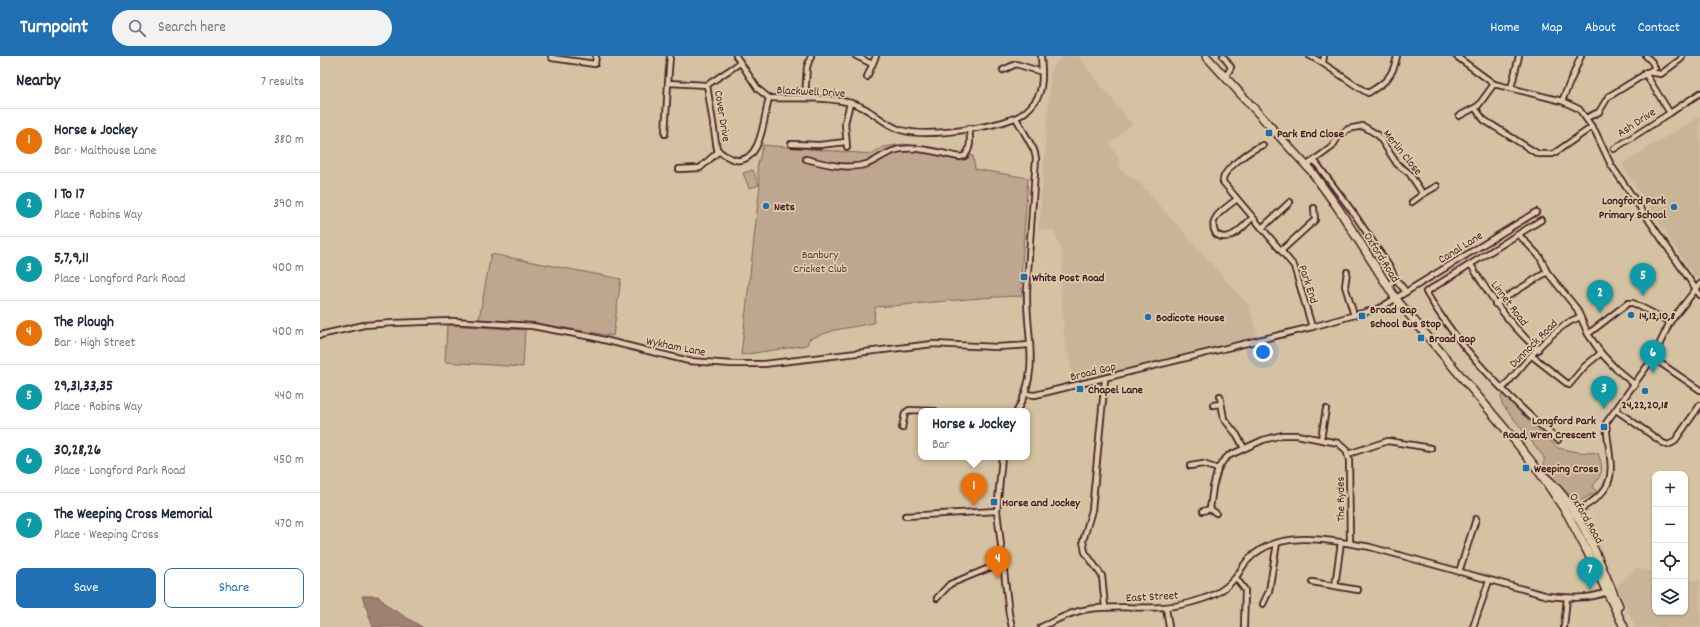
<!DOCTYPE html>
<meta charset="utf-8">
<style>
:root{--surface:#fff;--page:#f2f2f3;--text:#1f2937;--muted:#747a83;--line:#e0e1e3;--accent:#1f6fb2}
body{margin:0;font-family:Dekko,sans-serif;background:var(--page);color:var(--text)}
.controls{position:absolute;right:12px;bottom:12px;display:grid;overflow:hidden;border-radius:8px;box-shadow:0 1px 3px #0004}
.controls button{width:36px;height:36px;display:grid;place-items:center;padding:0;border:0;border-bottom:1px solid var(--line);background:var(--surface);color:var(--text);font:20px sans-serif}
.you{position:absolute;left:943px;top:296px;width:14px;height:14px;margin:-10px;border:3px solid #fff;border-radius:50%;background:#1a73e8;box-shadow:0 0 0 6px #1a73e833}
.badge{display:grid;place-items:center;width:26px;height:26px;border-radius:50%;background:var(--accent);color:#fff;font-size:13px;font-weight:700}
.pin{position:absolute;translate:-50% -33px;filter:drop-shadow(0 1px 2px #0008)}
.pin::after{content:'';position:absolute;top:21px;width:14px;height:12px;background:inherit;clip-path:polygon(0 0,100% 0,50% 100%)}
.popup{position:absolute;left:598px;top:352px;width:112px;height:52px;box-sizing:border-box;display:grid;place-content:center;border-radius:8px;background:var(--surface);filter:drop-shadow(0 1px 3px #0005);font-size:13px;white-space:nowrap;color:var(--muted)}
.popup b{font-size:15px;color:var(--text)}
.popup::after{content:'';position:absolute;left:50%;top:100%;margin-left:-8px;border:8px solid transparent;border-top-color:var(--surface)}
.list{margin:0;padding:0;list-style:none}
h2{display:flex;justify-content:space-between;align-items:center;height:52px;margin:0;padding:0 16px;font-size:17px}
h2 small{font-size:13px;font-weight:400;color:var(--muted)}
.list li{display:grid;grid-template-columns:26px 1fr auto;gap:12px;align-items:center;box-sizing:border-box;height:64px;padding:0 16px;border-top:1px solid var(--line)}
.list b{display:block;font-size:15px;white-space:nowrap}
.list p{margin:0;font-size:13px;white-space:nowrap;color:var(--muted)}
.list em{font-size:13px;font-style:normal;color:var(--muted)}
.actions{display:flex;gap:8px;padding:12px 16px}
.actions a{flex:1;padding:9px 0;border:1px solid var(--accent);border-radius:8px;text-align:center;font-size:14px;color:var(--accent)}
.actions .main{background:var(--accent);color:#fff}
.icon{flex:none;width:22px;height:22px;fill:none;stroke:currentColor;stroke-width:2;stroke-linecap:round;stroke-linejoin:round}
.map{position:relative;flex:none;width:1380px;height:571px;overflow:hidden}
header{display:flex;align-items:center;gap:24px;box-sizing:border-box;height:56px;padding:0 20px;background:var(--accent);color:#fff}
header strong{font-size:19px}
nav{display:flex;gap:22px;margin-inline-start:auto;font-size:14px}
.search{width:280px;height:36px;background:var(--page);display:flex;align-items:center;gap:10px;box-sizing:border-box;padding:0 14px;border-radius:22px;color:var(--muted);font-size:15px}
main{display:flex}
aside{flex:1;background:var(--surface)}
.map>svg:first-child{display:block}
.built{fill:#c9b498}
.green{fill:#bea78e;stroke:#84635c}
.water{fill:#9f8173;stroke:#7d5a56}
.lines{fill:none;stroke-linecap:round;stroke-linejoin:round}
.street-casing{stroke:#4a1f2b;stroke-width:8}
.primary-casing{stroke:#4a1f2b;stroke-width:10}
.street{stroke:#deccaa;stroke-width:4.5}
.primary{stroke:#deccaa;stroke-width:7}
.poi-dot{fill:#1f6fb2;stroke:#deccaa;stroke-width:1.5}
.labels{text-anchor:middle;stroke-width:3.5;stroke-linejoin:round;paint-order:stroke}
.street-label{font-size:12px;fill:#4a1f2b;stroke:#deccaa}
.poi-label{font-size:12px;font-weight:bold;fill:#4a1f2b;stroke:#deccaa;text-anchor:start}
.park-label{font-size:12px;fill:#5b333a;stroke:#deccaa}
</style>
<header>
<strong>Turnpoint</strong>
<div class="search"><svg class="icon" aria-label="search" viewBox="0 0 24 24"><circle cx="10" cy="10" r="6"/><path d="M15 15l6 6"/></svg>Search here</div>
<nav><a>Home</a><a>Map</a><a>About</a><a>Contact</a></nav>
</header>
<main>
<aside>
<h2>Nearby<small>7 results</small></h2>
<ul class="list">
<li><span class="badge" style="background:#e8710a">1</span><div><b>Horse &amp; Jockey</b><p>Bar · Malthouse Lane</p></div><em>380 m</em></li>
<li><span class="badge" style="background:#0f9aa8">2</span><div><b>1 To 17</b><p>Place · Robins Way</p></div><em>390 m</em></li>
<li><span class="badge" style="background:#0f9aa8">3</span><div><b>5,7,9,11</b><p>Place · Longford Park Road</p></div><em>400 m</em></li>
<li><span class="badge" style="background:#e8710a">4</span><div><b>The Plough</b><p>Bar · High Street</p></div><em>400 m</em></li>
<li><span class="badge" style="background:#0f9aa8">5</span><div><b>29,31,33,35</b><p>Place · Robins Way</p></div><em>440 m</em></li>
<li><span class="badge" style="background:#0f9aa8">6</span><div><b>30,28,26</b><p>Place · Longford Park Road</p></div><em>450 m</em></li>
<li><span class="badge" style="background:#0f9aa8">7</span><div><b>The Weeping Cross Memorial</b><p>Place · Weeping Cross</p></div><em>470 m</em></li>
</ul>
<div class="actions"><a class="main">Save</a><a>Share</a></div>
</aside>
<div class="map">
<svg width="1380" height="571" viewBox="0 0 1380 571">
<rect width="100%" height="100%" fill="#d5c2a2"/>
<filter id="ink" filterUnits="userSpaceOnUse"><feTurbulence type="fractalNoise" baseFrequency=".025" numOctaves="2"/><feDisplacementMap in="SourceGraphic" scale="8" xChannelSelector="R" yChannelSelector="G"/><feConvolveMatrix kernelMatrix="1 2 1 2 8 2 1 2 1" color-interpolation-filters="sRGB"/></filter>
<g filter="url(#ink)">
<g class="built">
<path d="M743 0H758L812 68 790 89 798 99 800 114 819 126 929 250 938 280 754 325 744 280 741 235 743 200 734 174H719L731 13Z"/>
<path d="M1380 60V219L1377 224 1301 108Z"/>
<path d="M1317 512 1335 516V556H1365V522L1380 525V571H1315L1297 530Z"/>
</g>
<g class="green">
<path d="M584 88 653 100 655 113 708 122 701 221 702 240C653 241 604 248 555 251L554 267 515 274 489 283 487 289 421 299 440 129 437 112 443 89 551 98 563 91Z"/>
<path d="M433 114 439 129 429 132 423 117Z"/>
<path d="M171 198 301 223 293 280 216 267 159 263Z"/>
<path d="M127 269 205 274 203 311 125 306Z"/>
<path d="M1183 337 1238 392 1257 396 1278 397C1284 413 1283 418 1272 431L1277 436 1257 446 1224 414V401L1182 348 1181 339Z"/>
</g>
<path class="water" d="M42 540H58L69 551 102 571H53Z"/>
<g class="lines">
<g class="street-casing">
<g id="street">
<path d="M231 0 232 2 275 8 276 0"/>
<path d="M350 0 348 27 387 29 420 7"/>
<path d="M416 0 438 33 449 42C476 43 504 40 531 47 550 51 562 68 581 74 607 82 669 72 695 62 703 59 711 51 716 44 724 33 722 14 721 0"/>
<path d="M536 0 552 8"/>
<path d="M903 0 911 11 906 21"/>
<path d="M990 0C1010 10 1028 26 1048 37 1065 27 1073 21 1077 0"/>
<path d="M1136 0 1174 28 1242 45 1259 53 1275 75 1291 109 1380 239"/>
<path d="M1003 6 1004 0"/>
<path d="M683 14 696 8 722 16"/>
<path d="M1327 16 1341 18 1361 3 1362 0"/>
<path d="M547 21 556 0"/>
<path d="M387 29 397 93C402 99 409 102 416 104 442 107 444 59 449 42"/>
<path d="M1191 32 1199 0"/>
<path d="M485 42 487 11 491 0"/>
<path d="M1242 45 1261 0"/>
<path d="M1155 52 1164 64 1218 98H1233L1272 71"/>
<path d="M1350 57 1380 37"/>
<path d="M1139 60 1158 50 1174 28"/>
<path d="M696 62 714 94 716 102C713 146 709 191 707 236 706 282 721 311 697 355"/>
<path d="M1266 62 1279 56 1288 41 1335 12 1332 6 1326 0"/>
<path d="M345 78 348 27"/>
<path d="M471 88 499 89 526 86"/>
<path d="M943 89C932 93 901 114 903 126L974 210 992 271"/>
<path d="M527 91 525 67 530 47"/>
<path d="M1294 93 1350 57 1325 17"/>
<path d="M486 103C505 108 529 114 547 108 561 103 566 95 581 93 601 91 620 97 639 101L645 100C652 90 650 83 649 72"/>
<path d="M994 104 1035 159 1071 213 1075 222 1068 231"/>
<path d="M986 110 1012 91 1018 81 1028 73 1043 70 1058 79 1077 108 1089 117 1103 138 1117 130"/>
<path d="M359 113 380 112 399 95"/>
<path d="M917 143C906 152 886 162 896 178 909 188 923 171 932 162"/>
<path d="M1092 146 1103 138"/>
<path d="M1221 164 1106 236C1136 288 1191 346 1238 384"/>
<path d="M942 172 970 146"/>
<path d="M1199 179 1220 201 1227 216 1257 253 1268 278 1281 297 1296 313 1315 329"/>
<path d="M962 194 995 164 994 152"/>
<path d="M1151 209C1172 243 1188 267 1218 294"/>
<path d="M1027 216 1025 230 1034 259"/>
<path d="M1075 222 1086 236"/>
<path d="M1175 248 1227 216"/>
<path d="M1268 278 1308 247H1313L1350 266"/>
<path d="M0 279 44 269 74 267 132 265 212 270 272 281 369 305 412 308H444L613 288 677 291 710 289"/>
<path d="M1212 300 1249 329 1265 310 1281 297"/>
<path d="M1333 302 1380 334"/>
<path d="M1183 332C1203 310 1231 271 1260 261"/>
<path d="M706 338 715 339 992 271 1060 252 1216 156"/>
<path d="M900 340 904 363 917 379 924 392"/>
<path d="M893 349 901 348"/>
<path d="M1296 354 1343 387 1348 389 1354 386 1380 349"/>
<path d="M582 372 585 357 589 354 615 355"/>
<path d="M1001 383 1006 353"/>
<path d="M1028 398 1068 385 1111 392"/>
<path d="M682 401 677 455 689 558 692 571"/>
<path d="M870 410 883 408 898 413"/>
<path d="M883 455 890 453"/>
<path d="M896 457 890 453 893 431 898 413 903 405 908 400 943 384 962 379H977L1018 387 1026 394 1029 404 1030 487"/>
<path d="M1253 457C1304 431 1290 415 1286 367L1333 302 1350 266 1380 228"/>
<path d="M585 460 677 455"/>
<path d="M1139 516 1156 463"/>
<path d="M916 522 925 534 924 571"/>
<path d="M992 526 1038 534"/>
<path d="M1015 530 1021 486"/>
<path d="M617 542 630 528 635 526 674 510 683 508"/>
<path d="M943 548 949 535 957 487"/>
<path d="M785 551 782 520 765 496 763 485 772 454 785 323"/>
<path d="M846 552 849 571"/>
<path d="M721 571C737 564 752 555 769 553 803 548 836 556 869 547 888 542 903 537 916 521 920 516 923 509 928 504 957 472 1012 484 1050 491L1228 540C1249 542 1269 544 1289 535"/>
<path d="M1153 571 1169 525"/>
<path d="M1244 571 1247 542"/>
</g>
</g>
<g class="primary-casing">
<g id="primary">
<path d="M886 0 992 116 1018 152 1076 243 1187 375 1218 414 1248 459 1266 493 1304 571"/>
<path d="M1219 416C1259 445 1279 507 1299 550"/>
</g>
</g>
<use href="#street" class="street"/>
<use href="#primary" class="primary"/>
</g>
</g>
<g class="poi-dot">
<rect x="945" y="73" width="8" height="8" rx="2"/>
<circle cx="446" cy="150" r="4"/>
<circle cx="1354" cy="151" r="4"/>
<rect x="700" y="217" width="8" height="8" rx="2"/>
<circle cx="1311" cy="259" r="4"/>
<rect x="1038" y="256" width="8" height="8" rx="2"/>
<circle cx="828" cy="261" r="4"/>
<rect x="1097" y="278" width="8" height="8" rx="2"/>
<rect x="756" y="329" width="8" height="8" rx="2"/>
<circle cx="1325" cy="335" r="4"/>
<rect x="1280" y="367" width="8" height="8" rx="2"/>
<rect x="1202" y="408" width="8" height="8" rx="2"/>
<rect x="670" y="442" width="8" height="8" rx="2"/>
</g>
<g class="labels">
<g class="street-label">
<text transform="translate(491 35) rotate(3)" y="4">Blackwell Drive</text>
<text transform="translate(403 60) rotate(81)" y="4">Cover Drive</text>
<text transform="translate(1316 66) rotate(-33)" y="4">Ash Drive</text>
<text transform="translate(1083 96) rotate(51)" y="4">Merlin Close</text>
<text transform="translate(1140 191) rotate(-32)" y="4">Canal Lane</text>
<text transform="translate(1062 201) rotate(58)" y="4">Oxford Road</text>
<text transform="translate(989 228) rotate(72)" y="4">Park End</text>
<text transform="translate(1190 247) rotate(53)" y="4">Linnet Road</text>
<text transform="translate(1213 287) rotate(-45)" y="4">Dunnock Road</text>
<text transform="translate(356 290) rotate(11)" y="4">Wykham Lane</text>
<text transform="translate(773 315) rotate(-14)" y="4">Broad Gap</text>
<text transform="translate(1020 443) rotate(-91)" y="4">The Rydes</text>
<text transform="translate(1267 462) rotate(60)" y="4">Oxford Road</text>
<text transform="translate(832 540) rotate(-3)" y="4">East Street</text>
</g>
<g class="poi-label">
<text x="957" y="81">Park End Close</text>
<text x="1346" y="148" text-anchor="end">Longford Park<tspan x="1346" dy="14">Primary School</tspan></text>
<text x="454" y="154">Nets</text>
<text x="712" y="225">White Post Road</text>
<text x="1050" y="257">Broad Gap<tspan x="1050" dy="14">School Bus Stop</tspan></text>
<text x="1319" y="263">14,12,10,8</text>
<text x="836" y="265">Bodicote House</text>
<text x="1109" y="286">Broad Gap</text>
<text x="768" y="337">Chapel Lane</text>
<text x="1325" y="352" text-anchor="middle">24,22,20,18</text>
<text x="1276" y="368" text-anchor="end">Longford Park<tspan x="1276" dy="14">Road, Wren Crescent</tspan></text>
<text x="1214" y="416">Weeping Cross</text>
<text x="682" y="450">Horse and Jockey</text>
</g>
<g class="park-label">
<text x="500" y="202">Banbury<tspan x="500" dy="14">Cricket Club</tspan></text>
</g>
</g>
</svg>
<div class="controls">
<button>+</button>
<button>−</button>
<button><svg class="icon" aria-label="locate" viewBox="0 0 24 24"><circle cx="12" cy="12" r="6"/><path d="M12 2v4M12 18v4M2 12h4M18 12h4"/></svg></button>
<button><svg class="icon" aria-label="layers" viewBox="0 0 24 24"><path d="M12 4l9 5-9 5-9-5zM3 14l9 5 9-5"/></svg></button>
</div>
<div class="you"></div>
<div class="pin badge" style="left:654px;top:450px;background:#e8710a">1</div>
<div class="popup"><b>Horse &amp; Jockey</b>Bar</div>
<div class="pin badge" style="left:1280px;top:257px;background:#0f9aa8">2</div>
<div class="pin badge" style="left:1284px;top:353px;background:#0f9aa8">3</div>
<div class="pin badge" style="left:678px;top:523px;background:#e8710a">4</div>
<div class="pin badge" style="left:1323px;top:240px;background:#0f9aa8">5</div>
<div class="pin badge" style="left:1333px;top:317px;background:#0f9aa8">6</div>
<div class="pin badge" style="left:1270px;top:534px;background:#0f9aa8">7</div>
</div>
</main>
